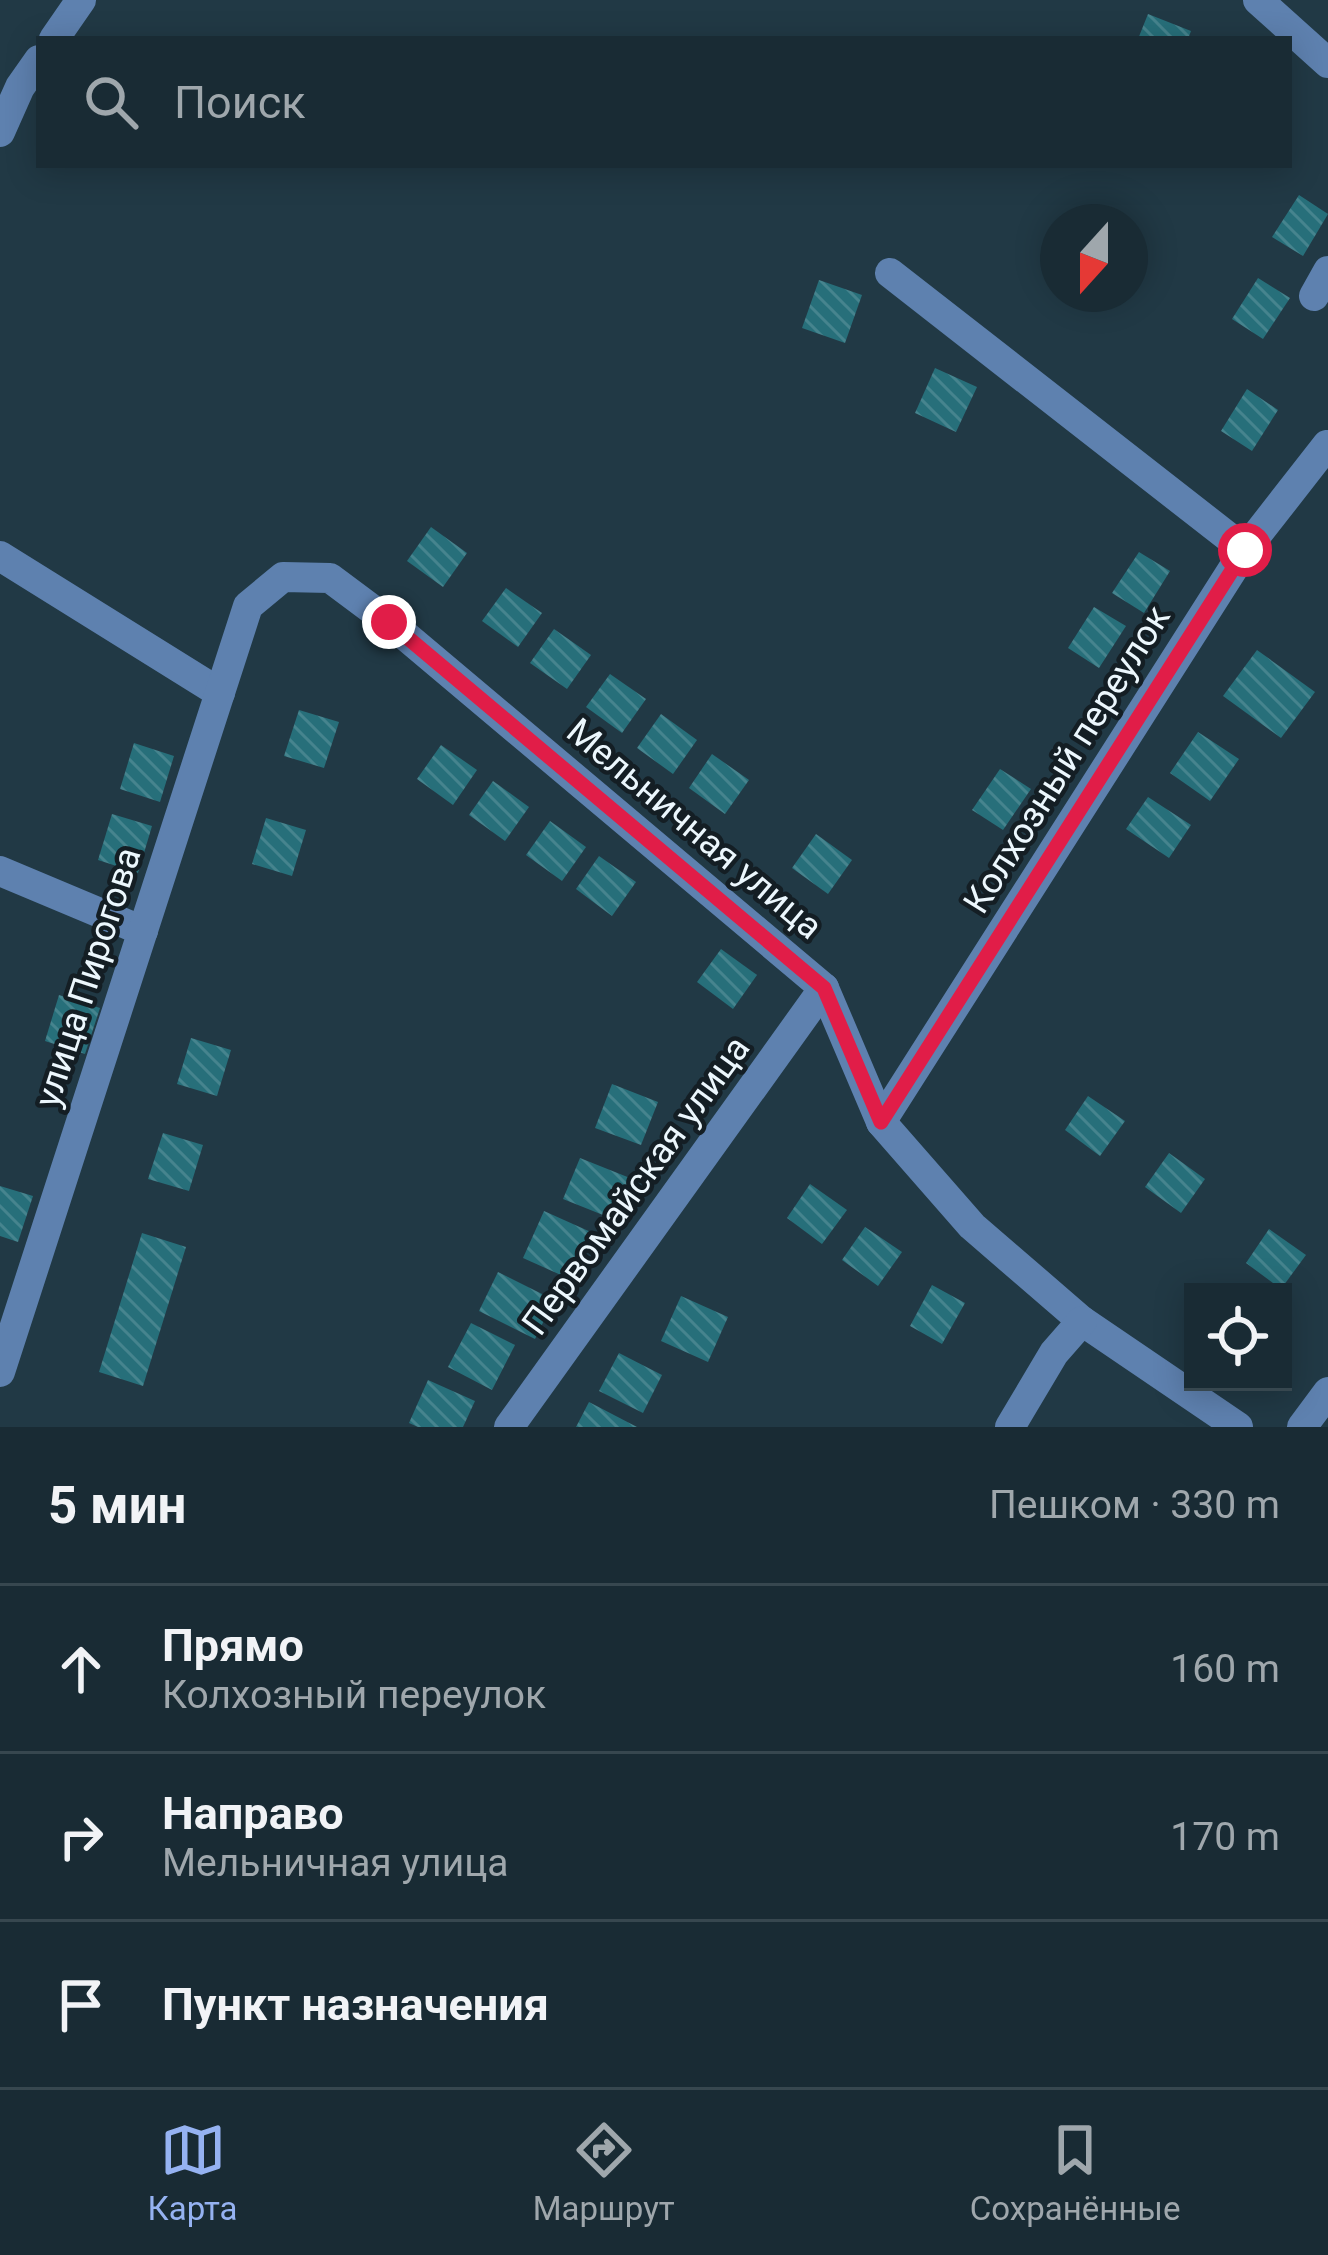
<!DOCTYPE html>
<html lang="ru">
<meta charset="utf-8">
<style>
:root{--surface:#192b34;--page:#22333c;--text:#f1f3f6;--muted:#9fa7ac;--line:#37474f;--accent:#95b2f1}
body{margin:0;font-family:Roboto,sans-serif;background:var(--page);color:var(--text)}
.controls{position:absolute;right:36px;bottom:36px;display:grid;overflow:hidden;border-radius:0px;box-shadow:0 6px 30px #0003}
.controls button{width:108px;height:108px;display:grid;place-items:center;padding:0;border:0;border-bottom:3px solid var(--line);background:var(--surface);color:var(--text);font:60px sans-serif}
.compass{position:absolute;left:1040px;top:204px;width:108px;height:108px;border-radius:50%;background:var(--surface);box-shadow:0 6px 30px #0003;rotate:201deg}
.stop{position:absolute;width:36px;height:36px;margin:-27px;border:9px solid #e11d48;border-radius:50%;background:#fff}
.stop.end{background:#e11d48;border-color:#fff;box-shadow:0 3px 12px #0008}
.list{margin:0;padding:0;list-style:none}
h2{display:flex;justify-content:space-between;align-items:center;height:156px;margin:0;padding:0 48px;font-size:51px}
h2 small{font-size:39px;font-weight:400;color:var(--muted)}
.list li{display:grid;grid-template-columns:78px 1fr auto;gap:36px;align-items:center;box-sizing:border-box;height:168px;padding:0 48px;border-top:3px solid var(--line)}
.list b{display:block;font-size:45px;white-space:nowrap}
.list p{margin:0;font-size:39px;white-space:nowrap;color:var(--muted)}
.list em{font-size:39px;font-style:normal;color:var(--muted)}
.icon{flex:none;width:66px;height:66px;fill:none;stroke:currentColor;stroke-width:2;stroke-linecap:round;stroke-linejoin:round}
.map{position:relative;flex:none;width:1328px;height:1427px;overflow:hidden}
.search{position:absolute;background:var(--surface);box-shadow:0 6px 30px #0003;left:36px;right:36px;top:36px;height:132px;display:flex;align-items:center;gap:30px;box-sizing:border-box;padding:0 42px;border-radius:0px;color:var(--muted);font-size:45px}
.sheet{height:660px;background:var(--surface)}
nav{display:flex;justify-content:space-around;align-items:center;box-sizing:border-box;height:168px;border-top:3px solid var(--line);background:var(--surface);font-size:33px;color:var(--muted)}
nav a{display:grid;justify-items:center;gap:6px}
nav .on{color:var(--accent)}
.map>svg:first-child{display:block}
.building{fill:url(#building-back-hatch)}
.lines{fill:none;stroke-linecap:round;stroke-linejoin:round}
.minor{stroke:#5e81af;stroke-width:30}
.route{stroke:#e11d48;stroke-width:15}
.labels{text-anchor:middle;stroke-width:9;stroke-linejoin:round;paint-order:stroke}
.street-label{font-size:36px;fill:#ecf7fd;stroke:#141e24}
</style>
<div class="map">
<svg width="1328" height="1427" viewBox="0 0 1328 1427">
<defs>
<pattern id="building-back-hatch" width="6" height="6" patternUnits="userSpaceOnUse" patternTransform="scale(3)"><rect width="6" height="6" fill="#276f7a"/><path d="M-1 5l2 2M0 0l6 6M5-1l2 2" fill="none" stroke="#46848e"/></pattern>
</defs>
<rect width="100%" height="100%" fill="#213945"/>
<g class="building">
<path d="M1148 14 1191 31 1188 39H1138Z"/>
<path d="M1299 195 1328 214 1303 256 1272 237Z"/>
<path d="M1258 278 1290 298 1263 339 1232 319Z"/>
<path d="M819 280 862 295 845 343 802 328Z"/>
<path d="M935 368 977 387 956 432 915 413Z"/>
<path d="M1247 389 1278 410 1252 451 1221 431Z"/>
<path d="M431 527 467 553 443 587 407 561Z"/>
<path d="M1139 552 1170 571 1144 613 1112 593Z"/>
<path d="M506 588 542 613 518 647 482 621Z"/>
<path d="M1094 607 1126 626 1099 668 1068 648Z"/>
<path d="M554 629 591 655 567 689 530 663Z"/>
<path d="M1257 650 1315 692 1281 738 1223 696Z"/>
<path d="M610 674 646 699 622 733 586 707Z"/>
<path d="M299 710 339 722 324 768 284 756Z"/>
<path d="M661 714 697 740 673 774 637 748Z"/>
<path d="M1198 732 1239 759 1210 801 1170 773Z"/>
<path d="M134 743 174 756 160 802 120 789Z"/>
<path d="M441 745 477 770 453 805 417 779Z"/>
<path d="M712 754 749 780 725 814 689 788Z"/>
<path d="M1000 769 1031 789 1003 830 972 810Z"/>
<path d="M493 781 529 807 505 841 469 815Z"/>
<path d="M1148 797 1191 825 1169 858 1126 829Z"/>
<path d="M112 814 152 826 138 873 98 860Z"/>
<path d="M266 818 306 830 292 876 252 864Z"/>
<path d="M550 821 586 847 562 881 526 855Z"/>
<path d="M816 834 852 860 828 894 792 868Z"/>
<path d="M599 856 636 882 612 916 576 889Z"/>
<path d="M721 949 757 975 733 1009 697 982Z"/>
<path d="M59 995 100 1008 85 1054 45 1041Z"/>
<path d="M191 1038 231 1050 217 1096 177 1084Z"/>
<path d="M612 1084 658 1102 641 1145 595 1128Z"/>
<path d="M1088 1096 1125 1121 1100 1156 1065 1130Z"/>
<path d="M163 1133 203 1145 189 1191 148 1179Z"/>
<path d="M1169 1153 1205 1179 1181 1213 1145 1187Z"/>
<path d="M580 1158 630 1178 613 1219 563 1199Z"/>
<path d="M810 1184 847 1210 822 1244 787 1218Z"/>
<path d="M0 1186 33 1196 18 1242 0 1236Z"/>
<path d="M544 1211 593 1233 572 1280 523 1258Z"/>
<path d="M865 1227 902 1252 878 1286 842 1260Z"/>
<path d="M1269 1229 1306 1255 1281 1289 1246 1263Z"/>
<path d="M142 1233 186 1247 143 1386 99 1372Z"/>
<path d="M498 1272 554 1300 535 1339 479 1311Z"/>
<path d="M932 1285 965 1303 942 1344 910 1326Z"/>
<path d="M681 1296 728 1317 708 1362 661 1341Z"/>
<path d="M471 1323 515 1345 492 1390 448 1367Z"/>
<path d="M619 1353 662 1375 643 1413 599 1391Z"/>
<path d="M428 1380 475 1401 463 1427H418L409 1423Z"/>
<path d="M589 1402 637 1427H576Z"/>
</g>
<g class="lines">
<g class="minor">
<path d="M1258 0 1328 63"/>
<path d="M54 39 81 0"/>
<path d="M0 132 20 87 39 60"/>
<path d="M890 273 1245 550"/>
<path d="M1314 296 1328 271"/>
<path d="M0 556 220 693"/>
<path d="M0 871 143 931"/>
<path d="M881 1122 1245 550 1327 445"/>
<path d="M0 1372 248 606 283 577 330 578 389 622 824 988 881 1122 972 1226 1082 1321 1238 1427"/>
<path d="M509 1427 824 988"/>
<path d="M1010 1427 1054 1353 1082 1321"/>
<path d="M1302 1427 1328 1392"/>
</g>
</g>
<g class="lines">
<path class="route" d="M389 622 824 988 881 1122 1245 550"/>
</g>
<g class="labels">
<g class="street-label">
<text transform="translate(1066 759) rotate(-58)" y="13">Колхозный переулок</text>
<text transform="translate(695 828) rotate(40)" y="13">Мельничная улица</text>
<text transform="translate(87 977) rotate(-72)" y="13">улица Пирогова</text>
<text transform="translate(635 1185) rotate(-54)" y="13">Первомайская улица</text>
</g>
</g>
</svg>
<div class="controls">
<button><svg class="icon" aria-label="locate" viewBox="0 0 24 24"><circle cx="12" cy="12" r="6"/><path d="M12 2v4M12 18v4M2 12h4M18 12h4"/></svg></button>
</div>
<svg class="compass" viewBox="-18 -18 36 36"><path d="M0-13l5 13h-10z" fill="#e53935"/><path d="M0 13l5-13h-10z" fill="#9fa7ac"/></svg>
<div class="stop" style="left:1245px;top:550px"></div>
<div class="stop end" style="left:389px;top:622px"></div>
<div class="search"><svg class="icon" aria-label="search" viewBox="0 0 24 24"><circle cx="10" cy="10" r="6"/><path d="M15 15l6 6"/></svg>Поиск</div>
</div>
<section class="sheet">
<h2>5 мин<small>Пешком · 330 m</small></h2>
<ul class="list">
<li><svg class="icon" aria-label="ahead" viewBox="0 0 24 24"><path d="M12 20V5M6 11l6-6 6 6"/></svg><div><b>Прямо</b><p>Колхозный переулок</p></div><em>160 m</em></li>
<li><svg class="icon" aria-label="right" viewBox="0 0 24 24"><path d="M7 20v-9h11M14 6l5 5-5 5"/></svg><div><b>Направо</b><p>Мельничная улица</p></div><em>170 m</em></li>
<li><svg class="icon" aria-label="arrive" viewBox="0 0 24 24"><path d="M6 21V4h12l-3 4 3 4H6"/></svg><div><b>Пункт назначения</b></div></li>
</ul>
</section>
<nav>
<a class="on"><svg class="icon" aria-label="map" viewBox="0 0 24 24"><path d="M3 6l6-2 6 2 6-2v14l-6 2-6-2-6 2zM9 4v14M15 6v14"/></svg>Карта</a>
<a><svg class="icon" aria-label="directions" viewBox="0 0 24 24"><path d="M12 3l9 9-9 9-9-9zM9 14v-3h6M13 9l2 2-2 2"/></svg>Маршрут</a>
<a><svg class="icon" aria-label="saved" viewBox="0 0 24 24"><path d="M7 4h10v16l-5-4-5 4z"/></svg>Сохранённые</a>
</nav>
